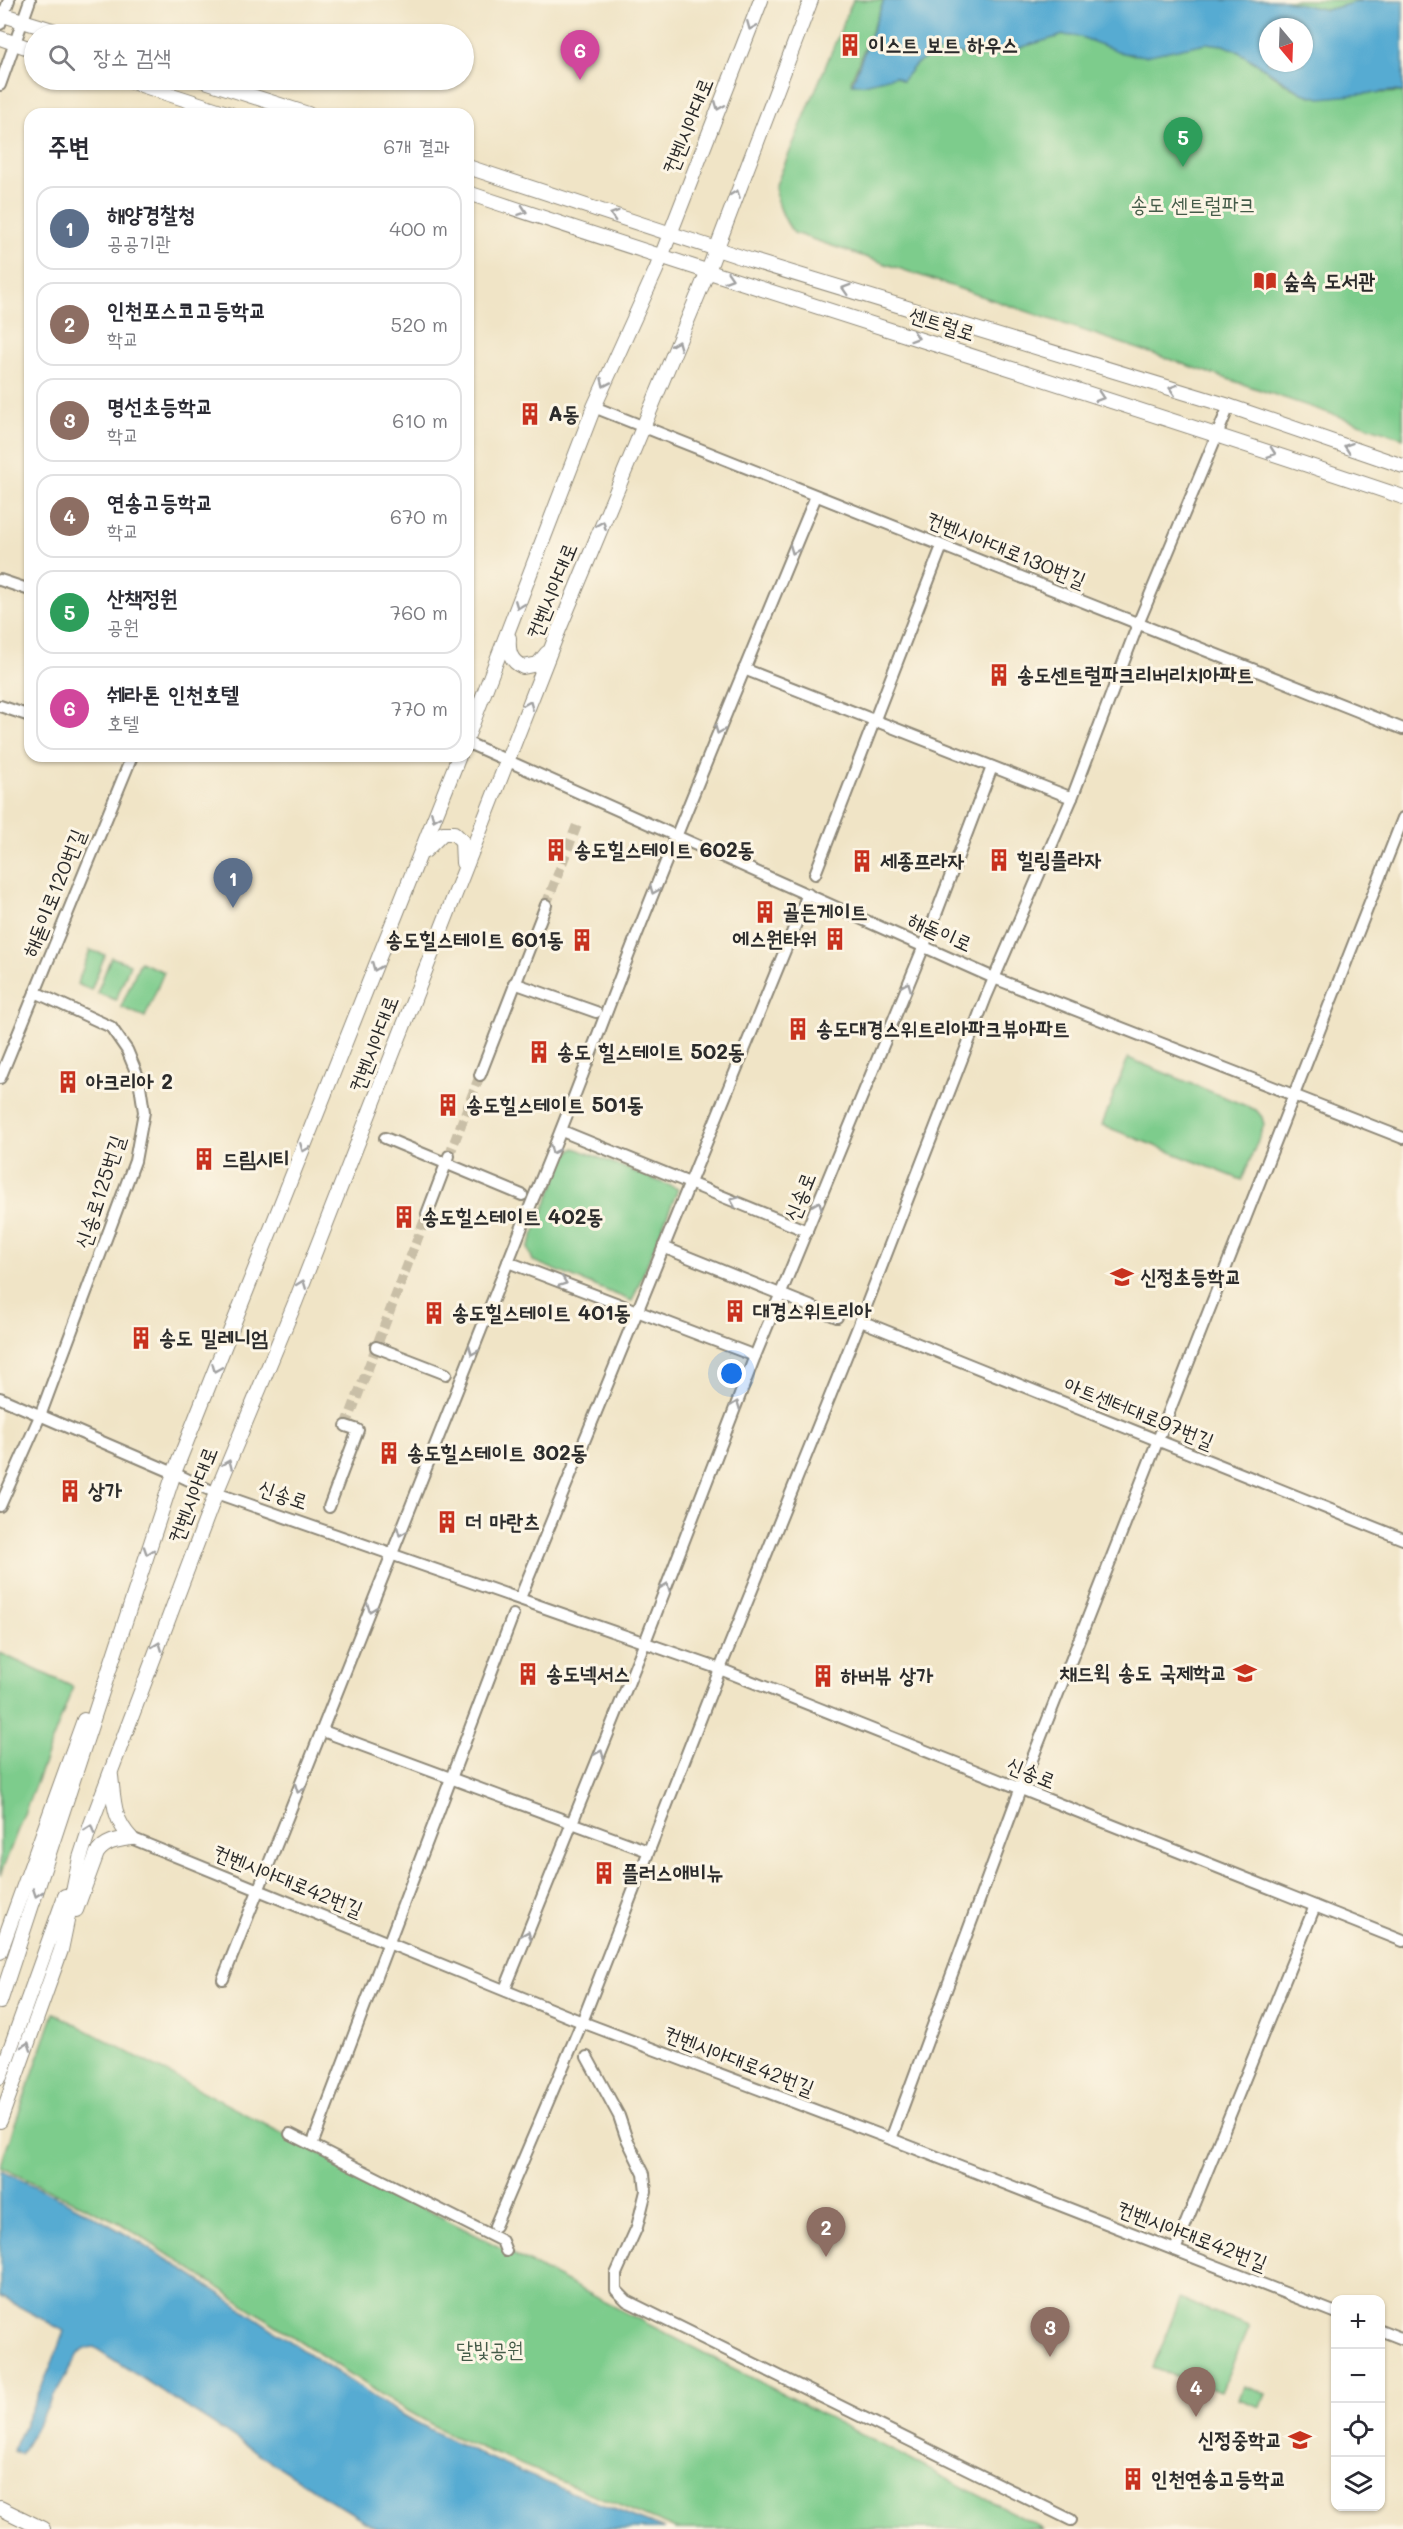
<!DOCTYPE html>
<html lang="ko">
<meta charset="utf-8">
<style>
:root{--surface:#fff;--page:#f7f7f7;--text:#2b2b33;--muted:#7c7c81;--line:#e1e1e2;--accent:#b45309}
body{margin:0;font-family:Mali,"Poor Story",sans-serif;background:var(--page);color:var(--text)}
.controls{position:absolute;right:18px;bottom:18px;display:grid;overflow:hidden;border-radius:12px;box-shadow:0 2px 4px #0004}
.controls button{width:54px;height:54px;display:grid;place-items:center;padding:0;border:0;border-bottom:2px solid var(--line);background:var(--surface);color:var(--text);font:30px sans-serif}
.compass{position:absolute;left:1259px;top:18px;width:54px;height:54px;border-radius:50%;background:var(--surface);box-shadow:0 2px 4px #0004;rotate:161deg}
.you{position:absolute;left:732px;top:1374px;width:21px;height:21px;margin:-15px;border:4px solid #fff;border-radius:50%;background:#1a73e8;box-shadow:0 0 0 9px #1a73e833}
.badge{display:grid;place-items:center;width:39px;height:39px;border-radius:50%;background:var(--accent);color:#fff;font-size:20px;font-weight:700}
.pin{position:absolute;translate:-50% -50px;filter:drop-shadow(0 2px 3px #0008)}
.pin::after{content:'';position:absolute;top:32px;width:21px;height:18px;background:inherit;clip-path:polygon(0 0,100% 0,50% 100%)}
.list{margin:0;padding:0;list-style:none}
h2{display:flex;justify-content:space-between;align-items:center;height:78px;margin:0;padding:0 24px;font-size:26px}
h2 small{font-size:20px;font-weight:400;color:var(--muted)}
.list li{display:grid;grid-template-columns:39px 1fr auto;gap:18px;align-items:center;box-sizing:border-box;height:84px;margin:0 12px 12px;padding:0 12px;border:2px solid var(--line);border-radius:18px}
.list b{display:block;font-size:22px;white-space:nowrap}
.list p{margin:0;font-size:20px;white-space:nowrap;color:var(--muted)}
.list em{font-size:20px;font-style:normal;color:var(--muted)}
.icon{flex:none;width:33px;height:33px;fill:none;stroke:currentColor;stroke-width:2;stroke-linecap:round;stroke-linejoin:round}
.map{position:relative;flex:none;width:1403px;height:2529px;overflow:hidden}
.search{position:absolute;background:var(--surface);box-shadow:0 2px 4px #0004;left:24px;top:24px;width:450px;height:66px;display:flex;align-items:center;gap:15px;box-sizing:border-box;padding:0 21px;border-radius:33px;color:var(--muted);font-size:22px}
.panel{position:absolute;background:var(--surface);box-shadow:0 2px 4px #0004;left:24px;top:108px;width:450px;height:654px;border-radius:18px}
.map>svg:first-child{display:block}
.green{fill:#7dcc8c;stroke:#547c5c;stroke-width:1.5}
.water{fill:#56abd2;stroke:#406b7e;stroke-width:1.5;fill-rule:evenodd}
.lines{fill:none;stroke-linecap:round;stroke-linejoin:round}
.minor-tunnel{stroke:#c9bfa7;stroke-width:10;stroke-dasharray:10 5;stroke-linecap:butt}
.minor-casing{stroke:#8e8878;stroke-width:14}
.major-casing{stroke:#8e8878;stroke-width:16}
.minor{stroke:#fff;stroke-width:10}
.major{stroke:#fff;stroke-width:14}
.oneway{stroke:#a0a0a0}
.labels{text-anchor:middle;stroke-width:6;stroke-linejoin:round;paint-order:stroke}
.poi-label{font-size:21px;font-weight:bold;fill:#2b2b2b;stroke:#fcf5e5;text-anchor:start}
.street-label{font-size:21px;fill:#2b2b2b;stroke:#fcf5e5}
.park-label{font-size:21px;fill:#445b48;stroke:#fcf5e5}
</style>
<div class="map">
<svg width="1403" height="2529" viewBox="0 0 1403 2529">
<rect width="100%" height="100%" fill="#fcf5e5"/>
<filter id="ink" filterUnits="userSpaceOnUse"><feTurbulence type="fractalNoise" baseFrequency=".0167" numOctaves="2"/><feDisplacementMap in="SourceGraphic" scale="12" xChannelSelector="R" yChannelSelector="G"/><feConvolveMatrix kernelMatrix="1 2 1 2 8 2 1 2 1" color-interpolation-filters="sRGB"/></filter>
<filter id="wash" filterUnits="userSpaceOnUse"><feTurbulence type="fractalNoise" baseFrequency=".008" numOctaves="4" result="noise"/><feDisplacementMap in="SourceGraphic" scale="24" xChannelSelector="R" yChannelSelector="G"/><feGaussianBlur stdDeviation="1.35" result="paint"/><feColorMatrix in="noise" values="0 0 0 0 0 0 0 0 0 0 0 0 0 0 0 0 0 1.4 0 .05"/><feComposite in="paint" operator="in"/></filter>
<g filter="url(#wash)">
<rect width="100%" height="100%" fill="#f0e4c6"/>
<g class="green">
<path d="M853 0H884L851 81 852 84H864L895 76 902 81 916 64 937 52 990 56 1064 35 1081 37 1131 55 1206 43 1223 45 1236 50 1292 88 1311 96 1403 92V438L794 233C784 221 775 200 776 185Z"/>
<path d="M1283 0H1364L1326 10Z"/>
<path d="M90 950 105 955 91 990 77 984Z"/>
<path d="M111 957 130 964 116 1000 97 993Z"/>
<path d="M140 962 164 972 145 1017 121 1007Z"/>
<path d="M1128 1058 1256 1110 1262 1117 1264 1125 1242 1180 1102 1125Z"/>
<path d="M575 1148 678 1189 632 1301 533 1261 528 1248 567 1153Z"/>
<path d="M0 1653 73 1687 0 1876Z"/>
<path d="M54 2013 387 2189 1044 2529H676L450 2435 396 2404 120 2223 0 2167Z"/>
<path d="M1180 2299 1249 2326 1221 2392 1153 2368Z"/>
<path d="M1244 2386 1266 2394 1261 2407 1239 2399Z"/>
</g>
<g class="water">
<path d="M884 0H1283L1326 10 1364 0H1403V92L1393 91 1321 98 1302 93 1236 50 1223 45 1206 43 1145 56 1123 53 1081 37 1064 35 990 56 937 52 916 64 902 81 895 76 864 84H852ZM1268 27H1304V63H1268Z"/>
<path d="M0 2171C113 2217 214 2290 315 2358 341 2374 365 2392 391 2408 477 2459 572 2492 664 2529H378L319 2493 94 2347 87 2348 78 2354 21 2454 13 2451 53 2361 64 2331 0 2296Z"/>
</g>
</g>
<g filter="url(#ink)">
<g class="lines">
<g class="minor-tunnel">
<path d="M546 905 577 825"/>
<path d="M449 1156 480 1075"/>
<path d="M346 1426 427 1214"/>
</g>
<g class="minor-casing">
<g id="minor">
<path d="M0 24 9 0"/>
<path d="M0 85 30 0"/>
<path d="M594 407 1403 729"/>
<path d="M0 580 30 590"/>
<path d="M744 669 1072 798"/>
<path d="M0 706 30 716"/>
<path d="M468 743 994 978 1403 1138"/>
<path d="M815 874 942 546"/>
<path d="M514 983 596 1012"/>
<path d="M480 1075 546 905"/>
<path d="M0 1078 132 756"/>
<path d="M562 1131 807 1231"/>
<path d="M385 1138 522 1195"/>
<path d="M427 1214 449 1156"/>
<path d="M663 1247 837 1317"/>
<path d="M508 1262 755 1356"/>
<path d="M861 1321 1403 1539"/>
<path d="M376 1347 446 1374"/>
<path d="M0 1398 174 1473 216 1493 720 1669 1403 1941"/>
<path d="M0 1506 40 1416 135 1161 144 1112 139 1079 127 1050 111 1027 35 992"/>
<path d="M329 1507 358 1430 346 1426"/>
<path d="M520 1598 808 894"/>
<path d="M323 1731 648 1851"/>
<path d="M131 1838 582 2022 891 2139 1336 2313"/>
<path d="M223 1979 533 1199C571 1109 604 1016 641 924 698 781 757 638 816 496"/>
<path d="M505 1989 645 1642 755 1356 924 946 992 767"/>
<path d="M587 2057 619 2116 626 2137 644 2174 646 2191 637 2227 616 2274V2290L627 2301 1071 2520"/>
<path d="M290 2134 502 2241 506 2251"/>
<path d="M891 2139 1020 1790 1403 818"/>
<path d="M312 2145 513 1615"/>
<path d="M495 2226 582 2022 720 1669 858 1327 986 997 1072 798 1138 624 1229 406"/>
<path d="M1175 2250 1315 1906"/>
<path d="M1380 2330 1403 2339"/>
</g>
</g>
<g class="major-casing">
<g id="major">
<path d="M0 14 65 34"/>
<path d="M0 38 34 50"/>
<path d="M126 80 230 114"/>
<path d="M202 80 308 114"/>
<path d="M468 167 750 260 1229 406 1403 466"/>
<path d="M468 193C779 297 1093 392 1403 497"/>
<path d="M509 638C508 651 510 661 523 667L538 664 547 653"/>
<path d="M468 735 594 407 656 270 761 0"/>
<path d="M425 851 443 833H454L462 841 463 863"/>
<path d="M111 1776C114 1801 113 1819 131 1838"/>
<path d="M76 1910 97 1853C106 1841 117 1840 131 1838"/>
<path d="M0 1952 84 1720"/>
<path d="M0 2002 174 1473 459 756"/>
<path d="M0 2077 65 1896"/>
<path d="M0 2121 61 1950 80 1858 91 1824 216 1493 295 1303 555 639 708 271 811 0"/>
<path d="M0 2508 43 2529"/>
</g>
</g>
<use href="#minor" class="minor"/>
<use href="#major" class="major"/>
</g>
<defs><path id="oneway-chevron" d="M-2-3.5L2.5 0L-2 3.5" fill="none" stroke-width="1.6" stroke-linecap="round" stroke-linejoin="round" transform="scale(1.5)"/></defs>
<g class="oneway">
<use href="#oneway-chevron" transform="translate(751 26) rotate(112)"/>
<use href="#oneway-chevron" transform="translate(719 106) rotate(112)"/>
<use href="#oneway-chevron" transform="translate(736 194) rotate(-69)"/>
<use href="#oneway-chevron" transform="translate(523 211) rotate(19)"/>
<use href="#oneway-chevron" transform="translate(614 215) rotate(-162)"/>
<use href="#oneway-chevron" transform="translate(729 278) rotate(17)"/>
<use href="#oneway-chevron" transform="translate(846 289) rotate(-163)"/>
<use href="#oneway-chevron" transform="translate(915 337) rotate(18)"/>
<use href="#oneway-chevron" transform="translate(677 345) rotate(-68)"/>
<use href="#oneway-chevron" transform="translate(605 383) rotate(114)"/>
<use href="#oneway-chevron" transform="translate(1173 389) rotate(-163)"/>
<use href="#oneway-chevron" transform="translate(1100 397) rotate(18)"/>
<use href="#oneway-chevron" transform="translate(1348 447) rotate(-161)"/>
<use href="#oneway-chevron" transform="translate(1272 453) rotate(19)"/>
<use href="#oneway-chevron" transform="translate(602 525) rotate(-67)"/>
<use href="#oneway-chevron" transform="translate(794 550) rotate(112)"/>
<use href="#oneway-chevron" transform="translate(519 605) rotate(111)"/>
<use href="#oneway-chevron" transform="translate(529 705) rotate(-68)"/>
<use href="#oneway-chevron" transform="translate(719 730) rotate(112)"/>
<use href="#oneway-chevron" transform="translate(435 817) rotate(112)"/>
<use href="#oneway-chevron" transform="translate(654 890) rotate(112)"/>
<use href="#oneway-chevron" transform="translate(376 967) rotate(112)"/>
<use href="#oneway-chevron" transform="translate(907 986) rotate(-68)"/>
<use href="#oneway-chevron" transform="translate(304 1148) rotate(112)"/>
<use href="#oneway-chevron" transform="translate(554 1150) rotate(114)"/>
<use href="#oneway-chevron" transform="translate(734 1201) rotate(-157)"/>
<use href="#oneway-chevron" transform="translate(818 1205) rotate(-68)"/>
<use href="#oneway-chevron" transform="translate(563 1282) rotate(20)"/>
<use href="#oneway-chevron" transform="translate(302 1284) rotate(-69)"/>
<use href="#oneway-chevron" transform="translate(473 1351) rotate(112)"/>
<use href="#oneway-chevron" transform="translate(216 1368) rotate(112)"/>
<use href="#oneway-chevron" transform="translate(736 1405) rotate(-69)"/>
<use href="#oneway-chevron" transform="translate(228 1464) rotate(-67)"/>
<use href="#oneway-chevron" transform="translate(401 1532) rotate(112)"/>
<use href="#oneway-chevron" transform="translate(148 1551) rotate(108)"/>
<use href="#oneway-chevron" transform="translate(666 1587) rotate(-69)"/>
<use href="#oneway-chevron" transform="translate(371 1608) rotate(111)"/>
<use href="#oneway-chevron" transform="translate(158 1646) rotate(-69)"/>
<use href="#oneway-chevron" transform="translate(600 1754) rotate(-68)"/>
<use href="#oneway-chevron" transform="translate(299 1789) rotate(112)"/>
<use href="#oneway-chevron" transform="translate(90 1829) rotate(-71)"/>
<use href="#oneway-chevron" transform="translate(37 1893) rotate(109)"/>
<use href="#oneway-chevron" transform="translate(527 1935) rotate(-68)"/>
<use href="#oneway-chevron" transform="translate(27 2046) rotate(-71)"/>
</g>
</g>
<defs>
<g id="building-bare" transform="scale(1.8)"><path d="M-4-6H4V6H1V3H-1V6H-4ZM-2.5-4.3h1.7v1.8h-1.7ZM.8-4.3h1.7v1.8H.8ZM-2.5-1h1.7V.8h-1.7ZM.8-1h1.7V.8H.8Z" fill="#c8321e" stroke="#fcf5e5" stroke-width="2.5" paint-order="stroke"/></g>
<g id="library-bare" transform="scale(1.8)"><path d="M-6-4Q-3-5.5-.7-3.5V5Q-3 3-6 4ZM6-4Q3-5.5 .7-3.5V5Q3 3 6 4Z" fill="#c8321e" stroke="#fcf5e5" stroke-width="2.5" paint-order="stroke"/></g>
<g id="school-bare" transform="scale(1.8)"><path d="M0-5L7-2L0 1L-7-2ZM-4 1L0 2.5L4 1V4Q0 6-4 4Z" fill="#c8321e" stroke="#fcf5e5" stroke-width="2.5" paint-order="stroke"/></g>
</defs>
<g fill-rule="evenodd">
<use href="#building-bare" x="850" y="45"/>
<use href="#library-bare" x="1265" y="281"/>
<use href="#building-bare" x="530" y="414"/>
<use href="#building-bare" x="999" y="675"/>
<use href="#building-bare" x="556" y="850"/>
<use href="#building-bare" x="999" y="860"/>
<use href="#building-bare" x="862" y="861"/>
<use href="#building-bare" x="765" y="912"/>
<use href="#building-bare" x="835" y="939"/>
<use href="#building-bare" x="582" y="940"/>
<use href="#building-bare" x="798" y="1029"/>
<use href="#building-bare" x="539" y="1052"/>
<use href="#building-bare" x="68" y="1082"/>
<use href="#building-bare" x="448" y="1105"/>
<use href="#building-bare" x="204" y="1159"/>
<use href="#building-bare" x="404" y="1217"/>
<use href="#school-bare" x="1122" y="1277"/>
<use href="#building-bare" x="735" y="1311"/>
<use href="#building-bare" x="434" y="1313"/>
<use href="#building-bare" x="141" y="1338"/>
<use href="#building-bare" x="389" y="1453"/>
<use href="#building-bare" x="70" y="1491"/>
<use href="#building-bare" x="447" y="1522"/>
<use href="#school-bare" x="1245" y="1673"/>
<use href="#building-bare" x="528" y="1674"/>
<use href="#building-bare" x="823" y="1676"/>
<use href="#building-bare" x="604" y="1873"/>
<use href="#school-bare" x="1300" y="2440"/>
<use href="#building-bare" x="1133" y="2479"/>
</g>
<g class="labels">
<g class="poi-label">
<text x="868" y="52">이스트 보트 하우스</text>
<text x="1283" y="288">숲속 도서관</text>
<text x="548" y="421">A동</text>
<text x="1017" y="682">송도센트럴파크리버리치아파트</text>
<text x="574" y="857">송도힐스테이트 602동</text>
<text x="1017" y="867">힐링플라자</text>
<text x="880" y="868">세종프라자</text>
<text x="783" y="919">골든게이트</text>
<text x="817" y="946" text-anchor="end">에스원타워</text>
<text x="564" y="947" text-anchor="end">송도힐스테이트 601동</text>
<text x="816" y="1036">송도대경스위트리아파크뷰아파트</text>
<text x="557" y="1059">송도 힐스테이트 502동</text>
<text x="86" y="1089">아크리아 2</text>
<text x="466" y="1112">송도힐스테이트 501동</text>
<text x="222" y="1166">드림시티</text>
<text x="422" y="1224">송도힐스테이트 402동</text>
<text x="1140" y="1284">신정초등학교</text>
<text x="753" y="1318">대경스위트리아</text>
<text x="452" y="1320">송도힐스테이트 401동</text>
<text x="159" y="1345">송도 밀레니엄</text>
<text x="407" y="1460">송도힐스테이트 302동</text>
<text x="88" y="1498">상가</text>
<text x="465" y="1529">더 마란츠</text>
<text x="1227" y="1680" text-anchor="end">채드윅 송도 국제학교</text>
<text x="546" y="1681">송도넥서스</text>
<text x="841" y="1683">하버뷰 상가</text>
<text x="622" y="1880">플러스애비뉴</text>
<text x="1282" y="2447" text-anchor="end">신정중학교</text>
<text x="1151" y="2486">인천연송고등학교</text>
</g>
<g class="street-label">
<text transform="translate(688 126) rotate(-68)" y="7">컨벤시아대로</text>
<text transform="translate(942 324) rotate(18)" y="7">센트럴로</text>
<text transform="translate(1006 550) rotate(22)" y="7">컨벤시아대로130번길</text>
<text transform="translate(552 591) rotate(-68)" y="7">컨벤시아대로</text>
<text transform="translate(54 893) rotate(-68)" y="7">해돋이로120번길</text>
<text transform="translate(940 932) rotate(24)" y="7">해돋이로</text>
<text transform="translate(374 1044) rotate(-69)" y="7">컨벤시아대로</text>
<text transform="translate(100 1192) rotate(-72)" y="7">신송로125번길</text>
<text transform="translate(800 1197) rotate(-68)" y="7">신송로</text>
<text transform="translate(1139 1413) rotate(22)" y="7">아트센터대로97번길</text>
<text transform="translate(193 1495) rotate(-69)" y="7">컨벤시아대로</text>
<text transform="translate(283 1495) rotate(19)" y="7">신송로</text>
<text transform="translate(1031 1773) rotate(22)" y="7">신송로</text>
<text transform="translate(288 1881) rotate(22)" y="7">컨벤시아대로42번길</text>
<text transform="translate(739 2061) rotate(21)" y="7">컨벤시아대로42번길</text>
<text transform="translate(1192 2236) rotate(21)" y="7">컨벤시아대로42번길</text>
</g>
<g class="park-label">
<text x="1193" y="212">송도 센트럴파크</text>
<text x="490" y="2357">달빛공원</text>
</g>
</g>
</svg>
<div class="controls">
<button>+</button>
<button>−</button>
<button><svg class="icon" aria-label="locate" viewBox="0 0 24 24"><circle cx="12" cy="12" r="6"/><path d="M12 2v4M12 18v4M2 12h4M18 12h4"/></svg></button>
<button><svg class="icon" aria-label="layers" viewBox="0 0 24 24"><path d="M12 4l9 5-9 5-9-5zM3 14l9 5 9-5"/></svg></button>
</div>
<svg class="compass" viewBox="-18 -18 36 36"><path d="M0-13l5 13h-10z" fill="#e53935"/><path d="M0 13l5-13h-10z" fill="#7c7c81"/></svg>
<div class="you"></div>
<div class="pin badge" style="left:233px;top:908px;background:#5c6f8a">1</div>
<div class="pin badge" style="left:826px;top:2257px;background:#8d6e63">2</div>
<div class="pin badge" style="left:1050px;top:2357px;background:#8d6e63">3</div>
<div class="pin badge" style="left:1196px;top:2417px;background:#8d6e63">4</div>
<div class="pin badge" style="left:1183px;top:167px;background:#2e9e5b">5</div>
<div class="pin badge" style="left:580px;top:80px;background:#d1479c">6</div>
<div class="search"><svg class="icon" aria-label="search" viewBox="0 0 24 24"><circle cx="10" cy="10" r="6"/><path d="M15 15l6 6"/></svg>장소 검색</div>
<section class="panel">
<h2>주변<small>6개 결과</small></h2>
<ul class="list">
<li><span class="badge" style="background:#5c6f8a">1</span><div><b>해양경찰청</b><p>공공기관</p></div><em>400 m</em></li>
<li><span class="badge" style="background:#8d6e63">2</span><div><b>인천포스코고등학교</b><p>학교</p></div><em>520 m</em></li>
<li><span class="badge" style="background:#8d6e63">3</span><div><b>명선초등학교</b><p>학교</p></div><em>610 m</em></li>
<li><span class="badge" style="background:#8d6e63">4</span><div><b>연송고등학교</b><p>학교</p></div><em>670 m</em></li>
<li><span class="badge" style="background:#2e9e5b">5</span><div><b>산책정원</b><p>공원</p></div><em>760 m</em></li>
<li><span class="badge" style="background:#d1479c">6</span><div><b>쉐라톤 인천호텔</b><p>호텔</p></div><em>770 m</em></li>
</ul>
</section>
</div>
